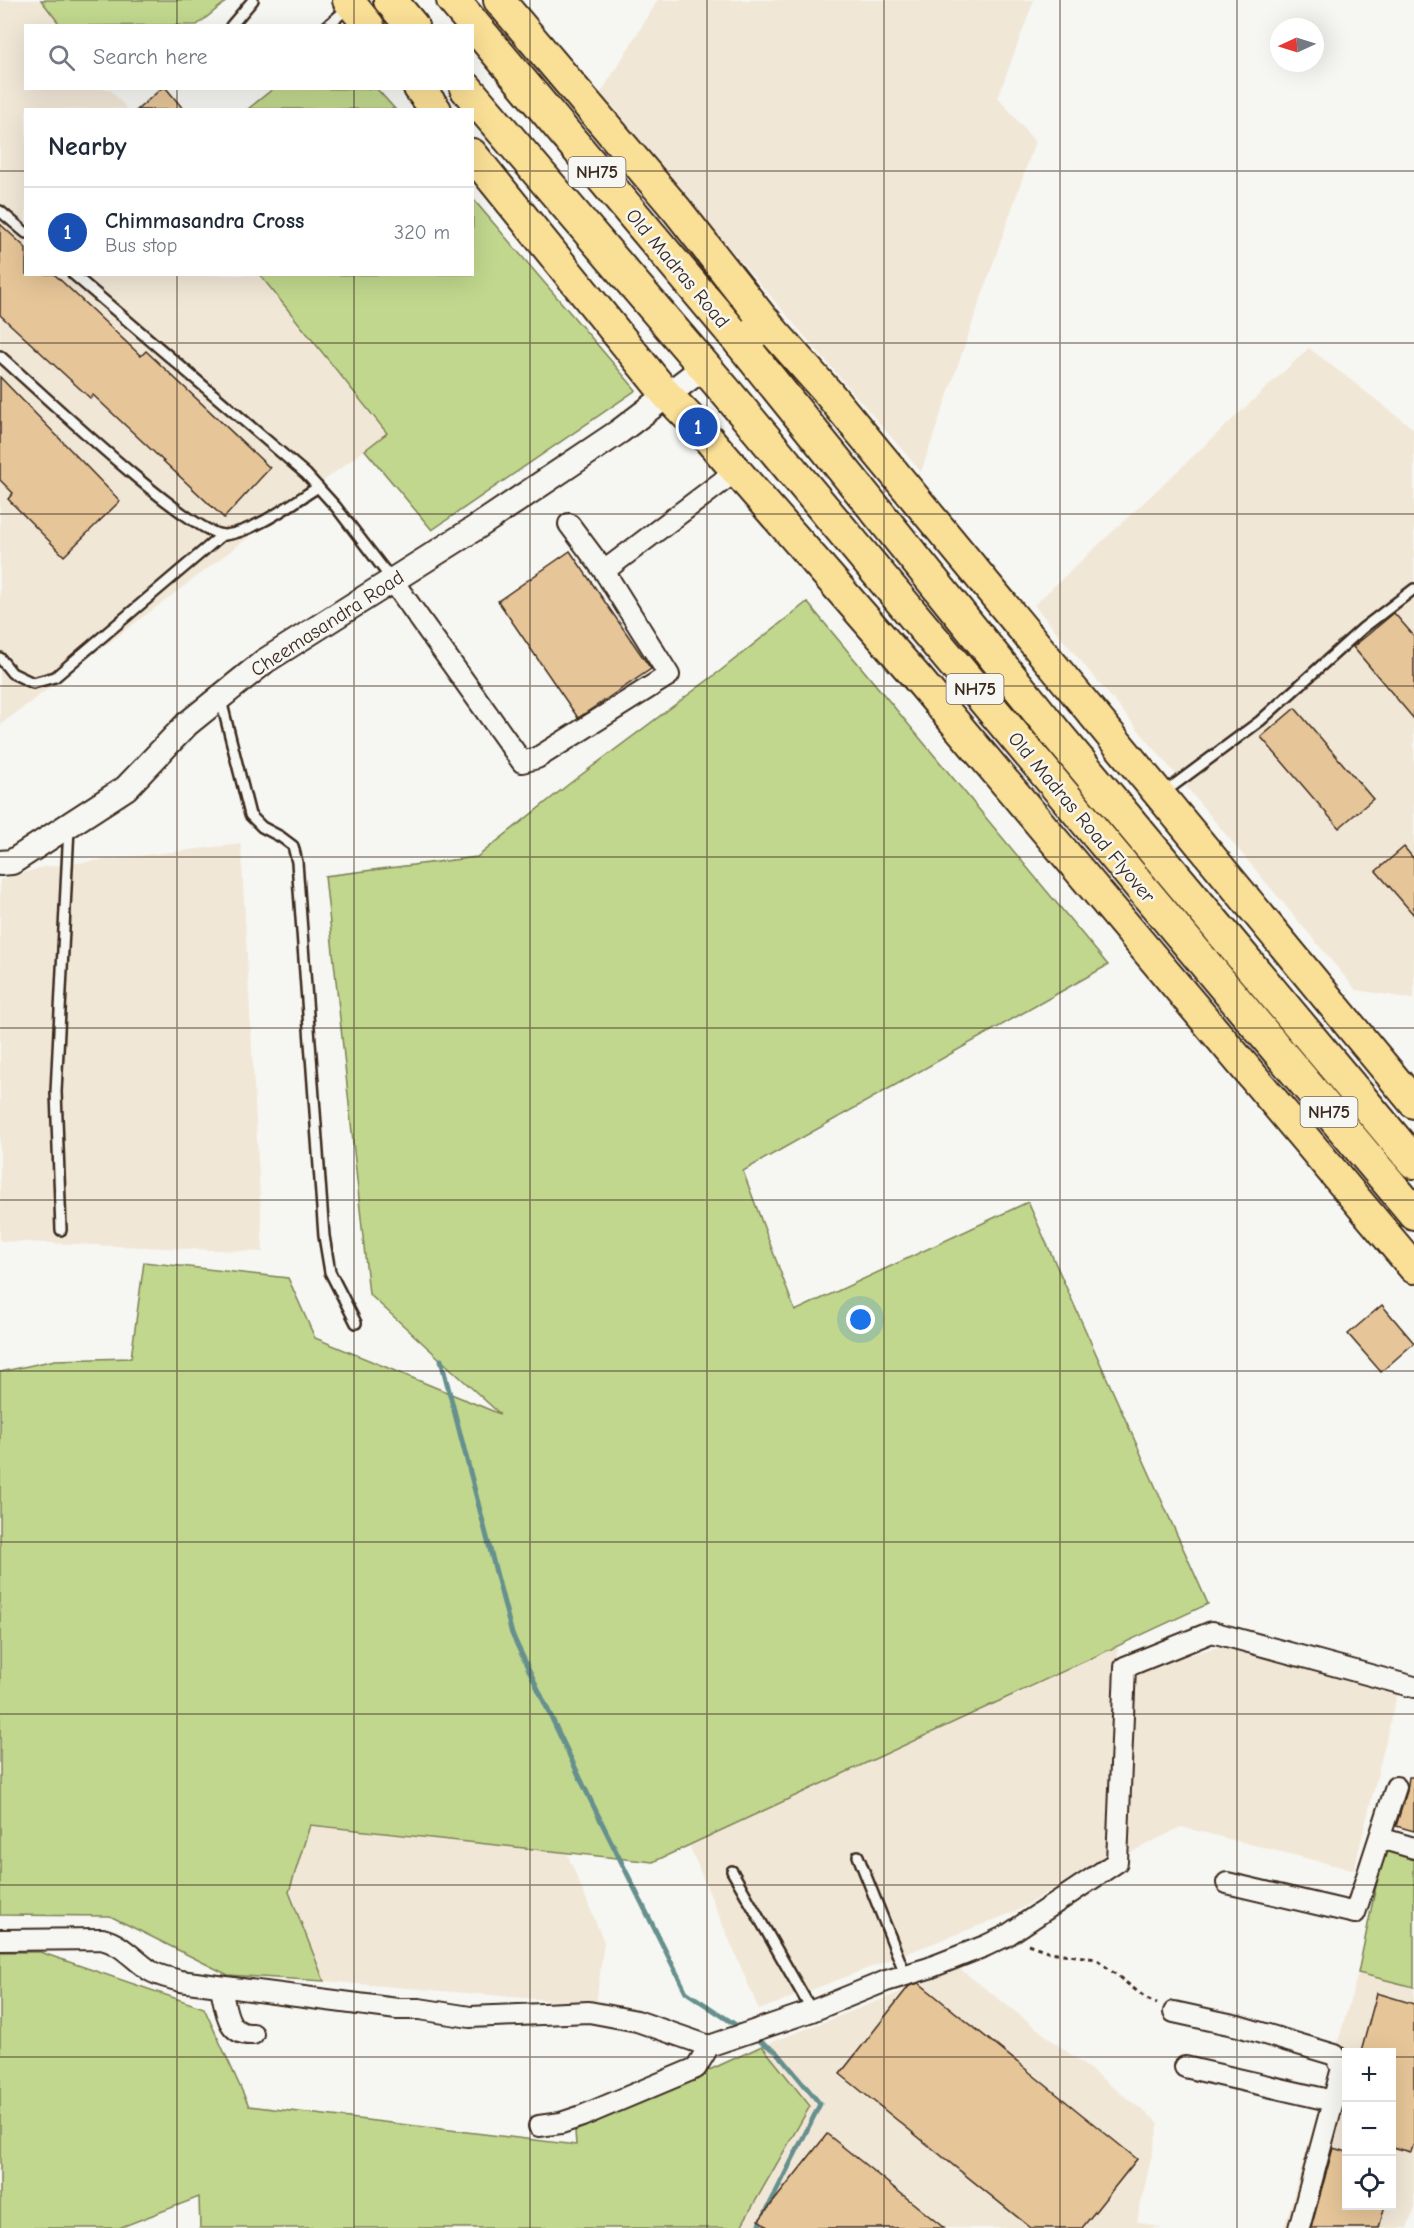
<!DOCTYPE html>
<meta charset="utf-8">
<style>
:root{--surface:#fff;--page:#f2f2f3;--text:#1f2937;--muted:#747a83;--line:#e0e1e3;--accent:#c8321e}
body{margin:0;font-family:"Comic Neue",sans-serif;background:var(--page);color:var(--text)}
.controls{position:absolute;right:18px;bottom:18px;display:grid;overflow:hidden;border-radius:0px;box-shadow:0 6px 24px #0002}
.controls button{width:54px;height:54px;display:grid;place-items:center;padding:0;border:0;border-bottom:2px solid var(--line);background:var(--surface);color:var(--text);font:30px sans-serif}
.compass{position:absolute;left:1270px;top:18px;width:54px;height:54px;border-radius:50%;background:var(--surface);box-shadow:0 6px 24px #0002;rotate:266deg}
.you{position:absolute;left:861px;top:1320px;width:21px;height:21px;margin:-15px;border:4px solid #fff;border-radius:50%;background:#1a73e8;box-shadow:0 0 0 9px #1a73e833}
.badge{display:grid;place-items:center;width:39px;height:39px;border-radius:50%;background:var(--accent);color:#fff;font-size:20px;font-weight:700}
.pin{position:absolute;translate:-50% -50%;border:3px solid #fff;box-shadow:0 2px 6px #0006}
.list{margin:0;padding:0;list-style:none}
h2{display:flex;justify-content:space-between;align-items:center;height:78px;margin:0;padding:0 24px;font-size:26px}
h2 small{font-size:20px;font-weight:400;color:var(--muted)}
.list li{display:grid;grid-template-columns:39px 1fr auto;gap:18px;align-items:center;box-sizing:border-box;height:90px;padding:0 24px;border-top:2px solid var(--line)}
.list b{display:block;font-size:22px;white-space:nowrap}
.list p{margin:0;font-size:20px;white-space:nowrap;color:var(--muted)}
.list em{font-size:20px;font-style:normal;color:var(--muted)}
.icon{flex:none;width:33px;height:33px;fill:none;stroke:currentColor;stroke-width:2;stroke-linecap:round;stroke-linejoin:round}
.map{position:relative;flex:none;width:1414px;height:2228px;overflow:hidden}
.search{position:absolute;background:var(--surface);box-shadow:0 6px 24px #0002;left:24px;top:24px;width:450px;height:66px;display:flex;align-items:center;gap:15px;box-sizing:border-box;padding:0 21px;border-radius:0px;color:var(--muted);font-size:22px}
.panel{position:absolute;background:var(--surface);box-shadow:0 6px 24px #0002;left:24px;top:108px;width:450px;height:168px;border-radius:0px}
.map>svg:first-child{display:block}
.built{fill:#f1e7d7;fill-rule:evenodd}
.green{fill:#c0d78d;stroke:#7e8056;stroke-width:1.5}
.lines{fill:none;stroke-linecap:round;stroke-linejoin:round}
.stream{stroke:#66908e;stroke-width:5}
.building{fill:#e6c598;stroke:#3b2a1e;stroke-width:1.5}
.service-casing{stroke:#3b2a1e;stroke-width:14}
.minor-casing{stroke:#3b2a1e;stroke-width:24}
.tertiary-casing{stroke:#3b2a1e;stroke-width:28}
.primary-casing{stroke:#3b2a1e;stroke-width:34}
.trunk-casing{stroke:#3b2a1e;stroke-width:36}
.path{stroke:#3b2a1e;stroke-width:3;stroke-dasharray:4.5 4.5;stroke-linecap:butt}
.service{stroke:#f6f6f2;stroke-width:9}
.minor{stroke:#f6f6f2;stroke-width:20}
.tertiary{stroke:#f6f6f2;stroke-width:24}
.primary{stroke:#fadf96;stroke-width:30}
.trunk{stroke:#fadf96;stroke-width:32}
.grid{fill:none;stroke:#3b2a1e;stroke-width:1.5;stroke-opacity:0.55}
.labels{text-anchor:middle;stroke-width:5;stroke-linejoin:round;paint-order:stroke}
.shield{fill:#f6f6f2;stroke:#73675e;stroke-width:1.5}
.shield-label{font-size:18px;font-weight:bold;fill:#3b2a1e}
.street-label{font-size:20px;fill:#3b2a1e;stroke:#f6f6f2}
</style>
<div class="map">
<svg width="1414" height="2228" viewBox="0 0 1414 2228">
<rect width="100%" height="100%" fill="#f6f6f2"/>
<filter id="ink" filterUnits="userSpaceOnUse"><feTurbulence type="fractalNoise" baseFrequency=".0167" numOctaves="2"/><feDisplacementMap in="SourceGraphic" scale="12" xChannelSelector="R" yChannelSelector="G"/><feConvolveMatrix kernelMatrix="1 2 1 2 8 2 1 2 1" color-interpolation-filters="sRGB"/></filter>
<g filter="url(#ink)">
<g class="built">
<path d="M0 0H41L61 25 26 26V88L110 89 127 109 26 110V274L260 275 387 433 0 725Z"/>
<path d="M658 0H1034L998 97 1035 142 921 472 599 96Z"/>
<path d="M1309 348 1414 429V999L1356 990 1034 605Z"/>
<path d="M241 844 263 1252 0 1241V880L43 867Z"/>
<path d="M1118 1646 1109 1854 1017 1911 759 2010 689 1845Z"/>
<path d="M1218 1647 1398 1691 1354 1870 1181 1827 1128 1854 1136 1670Z"/>
<path d="M310 1825 567 1853 604 1942 596 2004 324 1981 289 1892Z"/>
<path d="M960 1969 1159 2123 1137 2221 1162 2228H740L810 2106 762 2046Z"/>
<path d="M1358 1973 1414 1987V2210L1407 2228H1284ZM1346 2052H1392V2206H1346Z"/>
</g>
<g class="green">
<path d="M41 0H228L197 25 61 26Z"/>
<path d="M274 88 377 89 395 109H248Z"/>
<path d="M473 199 636 390 432 530 365 450 387 433 260 275 472 274Z"/>
<path d="M807 602 1108 965 743 1171 795 1311 1028 1202 1208 1604 653 1862 310 1825 289 1892 324 1981 228 1975 110 1916 0 1915V1372L55 1360 131 1358 144 1262 288 1278 315 1338 500 1414 369 1294 325 876 477 857 569 784 720 671Z"/>
<path d="M1384 1847 1414 1856V1987L1358 1973Z"/>
<path d="M0 1952H40L204 2008 249 2106 576 2145 575 2131 762 2046 810 2106 740 2228H200L199 2197 119 2228H0Z"/>
</g>
<g class="lines">
<g class="stream">
<path d="M441 1360 512 1634 591 1801 686 1992 742 2029"/>
<path d="M752 2036 777 2052 820 2104 758 2228"/>
</g>
</g>
<g class="building">
<path d="M162 88H166L184 110H137Z"/>
<path d="M0 224 26 248V274H54L141 356 146 351 270 468 224 518 93 395 90 398 0 315Z"/>
<path d="M0 377 120 501 64 556 8 499 13 493 0 480Z"/>
<path d="M570 551 651 669 578 718 498 601Z"/>
<path d="M1394 613 1414 636V719L1353 647Z"/>
<path d="M1295 708 1373 799 1339 828 1261 737Z"/>
<path d="M1404 847 1414 859V915L1376 871Z"/>
<path d="M1382 1305 1414 1343 1381 1372 1348 1334Z"/>
<path d="M1409 1777H1414V1831L1396 1826 1407 1791Z"/>
<path d="M919 1983 1137 2159 1082 2228H1031L840 2074 909 1986Z"/>
<path d="M1377 1993 1414 2004V2143L1411 2152 1392 2147V2052H1361Z"/>
<path d="M827 2134 944 2228H769L759 2220Z"/>
<path d="M1333 2148 1347 2152V2205H1385L1379 2228H1311Z"/>
</g>
<g class="lines">
<g class="service-casing">
<g id="service">
<path d="M231 26 253 0"/>
<path d="M327 26 348 8"/>
<path d="M0 211 26 233"/>
<path d="M73 274 306 474 336 507 392 580"/>
<path d="M0 356C33 385 192 537 225 535 254 532 293 503 318 487"/>
<path d="M0 658 12 673 33 683 55 677 222 535"/>
<path d="M221 700 250 815 262 827 281 837 293 846 297 862 324 1236 330 1272 356 1323"/>
<path d="M1162 794 1260 721 1363 628 1414 589"/>
<path d="M61 1230 56 1092 69 827"/>
<path d="M858 1856 906 1976"/>
<path d="M732 1871 812 2011"/>
</g>
</g>
<g class="minor-casing">
<g id="minor">
<path d="M569 524 604 571"/>
<path d="M392 580 522 762 537 758 669 675 604 571 736 471"/>
<path d="M1380 1838 1414 1848"/>
<path d="M1227 1883 1355 1913 1396 1787"/>
<path d="M0 1940 102 1939C122 1944 133 1959 149 1970 157 1976 171 1978 180 1981L397 2009H419L470 2017 589 2012 637 2021 709 2046"/>
<path d="M221 1988C226 2008 226 2036 253 2034"/>
<path d="M1174 2012 1238 2026 1335 2055 1342 2068 1299 2228"/>
<path d="M1185 2067 1333 2101"/>
<path d="M539 2126 561 2123 582 2116 696 2068 709 2046 812 2011 886 1981 929 1968 985 1946 1006 1936 1117 1862 1125 1667 1212 1632 1414 1687"/>
</g>
</g>
<g class="tertiary-casing">
<path id="tertiary" d="M0 863 12 862 126 788 187 724 265 661 477 527 620 431 704 367"/>
</g>
<g class="primary-casing">
<g id="primary">
<path d="M348 0 369 26"/>
<path d="M499 0 677 210 766 323 829 394 1414 1103"/>
<path d="M419 88 436 110"/>
<path d="M472 154 666 394 698 427 919 680 1414 1268"/>
</g>
</g>
<g class="trunk-casing">
<g id="trunk">
<path d="M390 0 412 26"/>
<path d="M453 0 741 343 1059 737 1414 1162"/>
<path d="M466 88 727 393 1414 1213"/>
<path d="M741 343 766 323"/>
</g>
</g>
<path class="path" d="M1028 1944 1050 1952 1096 1959 1147 1999 1157 2004"/>
<use href="#service" class="service"/>
<use href="#minor" class="minor"/>
<use href="#tertiary" class="tertiary"/>
<use href="#primary" class="primary"/>
<use href="#trunk" class="trunk"/>
</g>
</g>
<path class="grid" d="M177 0V26M354 0V26M530 0V2228M707 0V2228M884 0V2228M1060 0V2228M1237 0V2228M177 88V110M354 88V110M0 171H26M472 171H1414M177 274V2228M354 274V2228M0 343H1414M0 514H1414M0 686H1414M0 857H1414M0 1028H1414M0 1200H1414M0 1371H1414M0 1542H1414M0 1714H1414M0 1885H1414M0 2057H1346M1392 2057H1414"/>
<g class="labels">
<g class="shield">
<rect x="568.5" y="157" width="57" height="30" rx="4.5"/>
<rect x="946.5" y="674" width="57" height="30" rx="4.5"/>
<rect x="1300.5" y="1097" width="57" height="30" rx="4.5"/>
</g>
<g class="shield-label">
<text x="597" y="178">NH75</text>
<text x="975" y="695">NH75</text>
<text x="1329" y="1118">NH75</text>
</g>
<g class="street-label">
<text transform="translate(678 268) rotate(50)" y="7">Old Madras Road</text>
<text transform="translate(327 623) rotate(-33)" y="7">Cheemasandra Road</text>
<text transform="translate(1082 817) rotate(50)" y="7">Old Madras Road Flyover</text>
</g>
</g>
</svg>
<div class="controls">
<button>+</button>
<button>−</button>
<button><svg class="icon" aria-label="locate" viewBox="0 0 24 24"><circle cx="12" cy="12" r="6"/><path d="M12 2v4M12 18v4M2 12h4M18 12h4"/></svg></button>
</div>
<svg class="compass" viewBox="-18 -18 36 36"><path d="M0-13l5 13h-10z" fill="#e53935"/><path d="M0 13l5-13h-10z" fill="#747a83"/></svg>
<div class="you"></div>
<div class="pin badge" style="left:698px;top:427px;background:#1a4fb4">1</div>
<div class="search"><svg class="icon" aria-label="search" viewBox="0 0 24 24"><circle cx="10" cy="10" r="6"/><path d="M15 15l6 6"/></svg>Search here</div>
<section class="panel">
<h2>Nearby<small></small></h2>
<ul class="list">
<li><span class="badge" style="background:#1a4fb4">1</span><div><b>Chimmasandra Cross</b><p>Bus stop</p></div><em>320 m</em></li>
</ul>
</section>
</div>
